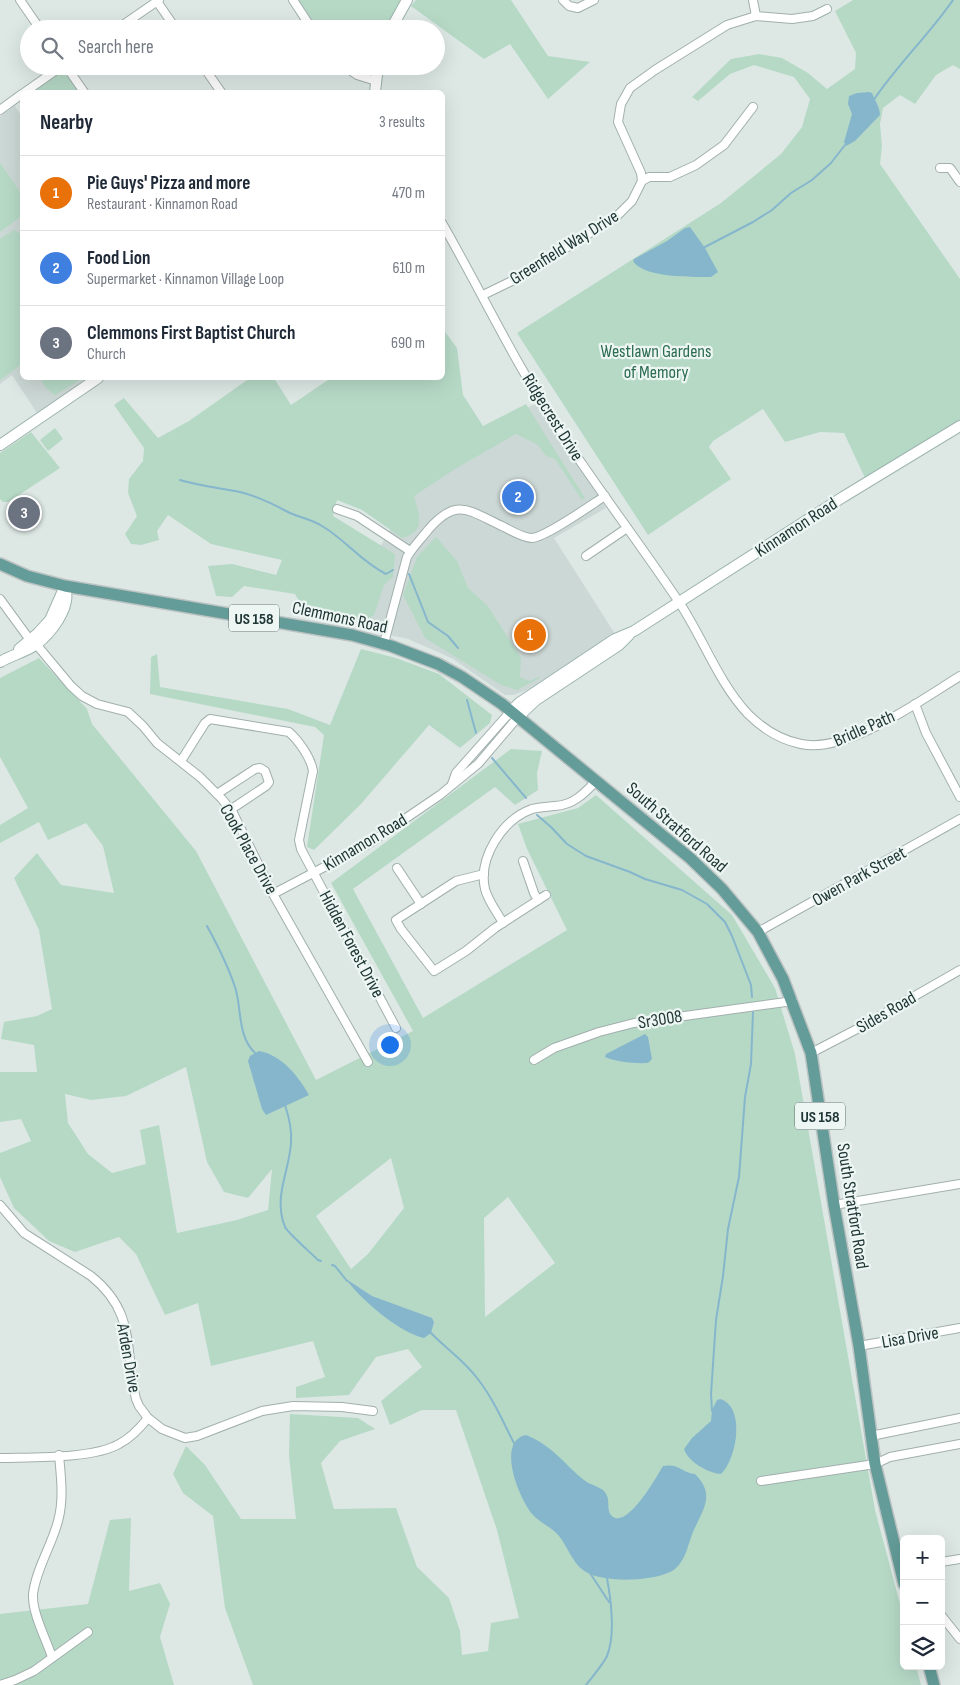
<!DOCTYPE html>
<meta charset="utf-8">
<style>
:root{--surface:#fff;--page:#f6f6f7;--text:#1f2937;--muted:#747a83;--line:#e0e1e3;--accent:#db2777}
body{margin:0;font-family:"Sofia Sans Condensed",sans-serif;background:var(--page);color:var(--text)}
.controls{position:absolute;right:15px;bottom:15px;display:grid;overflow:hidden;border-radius:8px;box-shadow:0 5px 20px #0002}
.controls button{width:45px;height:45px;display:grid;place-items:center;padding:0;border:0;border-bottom:1px solid var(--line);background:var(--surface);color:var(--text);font:25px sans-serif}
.you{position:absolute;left:389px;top:1044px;width:18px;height:18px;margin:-12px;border:4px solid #fff;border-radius:50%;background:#1a73e8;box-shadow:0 0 0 8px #1a73e833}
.badge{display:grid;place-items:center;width:32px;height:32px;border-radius:50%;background:var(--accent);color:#fff;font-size:16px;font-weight:700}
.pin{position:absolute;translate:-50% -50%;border:2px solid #fff;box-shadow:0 1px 5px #0006}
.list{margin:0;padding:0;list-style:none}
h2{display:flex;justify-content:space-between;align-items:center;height:65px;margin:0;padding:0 20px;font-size:21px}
h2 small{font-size:16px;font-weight:400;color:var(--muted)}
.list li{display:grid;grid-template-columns:32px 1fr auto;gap:15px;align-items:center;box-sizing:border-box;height:75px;padding:0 20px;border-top:1px solid var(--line)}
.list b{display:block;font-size:19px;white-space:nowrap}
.list p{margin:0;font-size:16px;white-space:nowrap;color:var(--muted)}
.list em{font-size:16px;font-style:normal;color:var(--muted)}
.icon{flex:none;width:28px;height:28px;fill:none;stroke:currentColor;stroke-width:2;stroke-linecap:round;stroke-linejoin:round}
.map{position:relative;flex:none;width:960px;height:1685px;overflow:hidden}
.search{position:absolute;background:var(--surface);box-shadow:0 5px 20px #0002;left:20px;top:20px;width:425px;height:55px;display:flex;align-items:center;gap:12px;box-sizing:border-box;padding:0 18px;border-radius:28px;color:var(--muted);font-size:19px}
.panel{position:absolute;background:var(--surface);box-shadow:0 5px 20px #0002;left:20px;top:90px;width:425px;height:290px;border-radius:8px}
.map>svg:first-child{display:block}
.built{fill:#ccd8d5}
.green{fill:#b6d9c6;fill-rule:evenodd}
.water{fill:#86b6cc}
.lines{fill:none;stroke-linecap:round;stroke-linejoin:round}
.stream{stroke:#86b6cc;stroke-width:2}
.street-casing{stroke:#a1afad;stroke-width:10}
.secondary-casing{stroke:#9db4af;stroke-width:12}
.primary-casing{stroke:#bcc3c2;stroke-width:14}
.street{stroke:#fff;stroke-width:8}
.secondary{stroke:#fff;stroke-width:10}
.primary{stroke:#639c98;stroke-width:11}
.labels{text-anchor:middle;stroke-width:4.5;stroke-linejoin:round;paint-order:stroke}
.shield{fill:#edf6f3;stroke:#5e706e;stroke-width:1}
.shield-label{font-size:16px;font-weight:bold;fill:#203735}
.street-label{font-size:18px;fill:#203735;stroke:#edf6f3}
.park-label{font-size:18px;fill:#2c6c50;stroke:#edf6f3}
</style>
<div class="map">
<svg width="960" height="1685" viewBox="0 0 960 1685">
<rect width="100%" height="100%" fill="#dde8e5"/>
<g class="built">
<path d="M15 106 22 117V206L0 173V116Z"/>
<path d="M22 216V378H88L37 413 12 375 0 384V232Z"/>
<path d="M537 403 606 508 554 538 615 634 527 690 513 695H505L453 659 438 652 408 639 362 629 375 556 407 500 475 434Z"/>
</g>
<g class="green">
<path d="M296 0H404L387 29H355L356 25 349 21 345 29H315Z"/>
<path d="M416 0H511L548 56 590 62 548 99 510 44 484 59 411 6Z"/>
<path d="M853 0H960V69L953 65 936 75 915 104 900 95 883 108 880 124 882 146 880 164 960 279V420L865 478 844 433 820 432 785 442 763 409 713 441 709 447 731 479 648 535 517 333 721 203 781 154 802 127 810 99 794 77 754 65 730 74 698 101 692 97 731 59 759 54 782 58 808 73 827 89 855 69 856 53 835 11Z"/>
<path d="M61 73 69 77 80 92H29L57 74Z"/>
<path d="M0 163 22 195V216L0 232Z"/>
<path d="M14 230 22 235V364L0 380V239Z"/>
<path d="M443 329 457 348 463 395 483 426 526 404 585 498 582 500 555 459 546 456 538 445 516 434 455 469 414 496C419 515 427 531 402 538L362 510 337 500 333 516 395 554 393 577 384 585 374 615 363 621 305 612 295 594 244 586 232 597 216 596 208 566 232 564 276 575 282 560 211 544 168 515 157 531 159 540 141 545 131 544 125 534 137 516 128 493 129 479 143 461 144 448 114 405 124 398 158 438 189 421 250 378H274L291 405 331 378H442Z"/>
<path d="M40 378H83L55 395 47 389Z"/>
<path d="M55 428 63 439 48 451 40 440Z"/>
<path d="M31 432 60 468 8 502H3L0 499V453Z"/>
<path d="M436 537 457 561 468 588 487 605 521 658 520 677 530 681 538 677 540 678 517 690 501 685 425 638 403 595 417 557Z"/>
<path d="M361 649 396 658 439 674 492 715 490 723 460 748 429 725 361 804 314 850 307 847 324 735 315 727 150 694 151 657 157 654 160 687 288 709 330 725Z"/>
<path d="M39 658 87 709 92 724 196 851 316 1080 413 1031 331 883 511 749 542 751 537 773 538 790 515 805 495 787 353 889 423 1018 567 930 527 849 518 824 578 808 596 795 732 915 775 988 795 1054 875 1510 904 1619V1666H916L921 1685H253L225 1608 213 1516 183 1493 173 1474 186 1446 205 1465 241 1519H296L289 1456 290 1414 358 1418 375 1429 340 1441 321 1463 334 1509 396 1508 417 1567 449 1598 460 1631 462 1655 488 1651 491 1623 519 1618 497 1530 456 1410H422L390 1425 381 1401 422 1367 408 1349 376 1357 349 1395 296 1398V1387L325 1377 313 1341 211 1366 198 1303 165 1315 136 1254 119 1237 75 1252 49 1241 14 1208 0 1177V1153L31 1141 21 1119 0 1122V1072H37L34 1045 1 1039 4 1022 37 1016 52 1009 39 930 14 878 37 853 61 885 114 893 103 846 86 823 48 840 39 822 0 843V825L28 808 0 757V678ZM186 1067 207 1162 224 1192 248 1198 272 1169 268 1210 237 1220 177 1233 159 1125 140 1130 146 1164 112 1173 88 1154 68 1123 65 1094 91 1100 126 1096ZM391 1158 404 1208 368 1254 351 1269 316 1216ZM508 1197 555 1263 485 1317 484 1218Z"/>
<path d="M131 1518 129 1591 160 1583 170 1604 160 1637 174 1685H0V1614L88 1604 110 1520Z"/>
</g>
<g class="water">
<path d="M869 92 872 93C875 100 880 108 880 115L855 141 846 146 844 142 852 114 848 104 849 96 857 93Z"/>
<path d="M690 227 705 248 718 272 711 277C693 277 643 278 633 261L634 259 667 241 685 228Z"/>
<path d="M645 1034 648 1037 652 1059C649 1062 649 1063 645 1063 636 1064 613 1061 605 1057L606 1054Z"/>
<path d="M259 1051C282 1055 298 1076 309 1095L266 1115 262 1109 248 1061 250 1056Z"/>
<path d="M346 1279 372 1296 432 1318 434 1322 431 1333 424 1338C400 1333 360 1299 346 1279Z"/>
<path d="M720 1399C746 1406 737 1460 721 1474 708 1473 688 1462 684 1449L692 1438 711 1421 712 1410 717 1400Z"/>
<path d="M526 1435C552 1445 564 1464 584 1480 590 1485 599 1486 604 1491 612 1500 605 1510 612 1516 627 1530 657 1476 663 1466 680 1463 682 1473 695 1474 716 1495 703 1509 693 1532 688 1544 686 1560 675 1569 658 1582 600 1584 583 1570 573 1563 567 1546 559 1536 552 1527 540 1523 533 1515 520 1501 495 1441 526 1435Z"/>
</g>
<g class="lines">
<g class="stream">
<path d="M873 101C897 65 929 35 953 0"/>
<path d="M703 248 753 222 772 210 791 193 812 180 831 163 845 145"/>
<path d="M180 480C200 486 220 488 240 492 257 496 271 503 286 511 297 517 311 519 322 526 346 540 360 561 386 574L393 570"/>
<path d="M409 574 428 622 448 636 458 648"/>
<path d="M467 700 476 733"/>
<path d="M492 758 526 798"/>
<path d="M537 815 551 827 567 844 586 856 630 872 645 879 682 890 707 904 725 922 732 936 751 985 752 997"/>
<path d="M207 926C218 946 228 966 235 987 242 1008 237 1036 255 1053"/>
<path d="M285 1105C289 1117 292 1131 291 1143 289 1173 273 1197 285 1227 288 1233 312 1254 318 1260L321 1261"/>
<path d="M332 1265 335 1266 347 1281"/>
<path d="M430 1332C445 1348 464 1360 477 1378 493 1398 503 1422 515 1445"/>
<path d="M712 1411 711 1394 716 1320 723 1276 728 1229 739 1177 745 1097 751 1064 753 1012"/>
<path d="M590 1573 609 1602"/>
<path d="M586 1685C592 1677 602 1666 607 1656 616 1634 611 1600 607 1578"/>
</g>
<g class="street-casing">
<g id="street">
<path d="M20 0 40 29"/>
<path d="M156 0 176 29"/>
<path d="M293 0 312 29"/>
<path d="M563 0 569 6 578 8 594 0"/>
<path d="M753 0 756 16"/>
<path d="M117 29 159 0"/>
<path d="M66 66 84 92"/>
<path d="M203 66 221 92"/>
<path d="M344 66 357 75 376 81"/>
<path d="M25 92 62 66"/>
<path d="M0 110 22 94"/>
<path d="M940 168H950L960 182"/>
<path d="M642 181 649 177H670L696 165 724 145 753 107"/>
<path d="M442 223C481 291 516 365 559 430 598 489 640 544 679 602 703 638 718 682 748 714 762 728 781 740 801 744 847 754 921 700 960 676"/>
<path d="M483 295 518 278 617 216 632 201 642 181 641 173 618 122 621 104 630 88 655 70 727 25 756 16 792 19 813 16 827 9"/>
<path d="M337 509 357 516 410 551"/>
<path d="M586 556 627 528"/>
<path d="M0 599 30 640"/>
<path d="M384 643 407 557C413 547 421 539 428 530 457 496 469 511 504 527 512 531 523 538 532 538 546 537 591 505 605 496"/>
<path d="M36 644 71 686 82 696 97 704 128 712 143 726 157 743 200 777 222 799 233 813 273 894 368 1062"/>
<path d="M915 704 926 733 960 797"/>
<path d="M181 761 205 723 210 719 289 732C299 741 311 758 313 771L299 840 301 849 396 1028"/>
<path d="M452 784 456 773 511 711"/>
<path d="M217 794 255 769 260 768 265 771 269 782 266 786 230 810"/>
<path d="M523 861 534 893 538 900"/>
<path d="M397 868 421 904"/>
<path d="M484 874 456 881 396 920 401 929 434 971 466 951 495 928 546 895"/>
<path d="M273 894 368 844 440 795 478 764 518 717"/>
<path d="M503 923C497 912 488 901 485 889 478 858 502 820 532 809 540 807 547 807 555 806 573 805 584 794 596 781"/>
<path d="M758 932 960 819"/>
<path d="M811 1053 857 1029 960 970"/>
<path d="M534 1060 554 1048 599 1032 634 1023 793 1001"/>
<path d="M0 1205 24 1233 91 1276C137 1313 124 1349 136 1399L139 1406 148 1418 162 1429 185 1438 197 1436 262 1411 293 1406 342 1407 373 1411"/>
<path d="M834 1205 960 1184"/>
<path d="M859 1346 960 1328"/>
<path d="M871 1436 960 1418"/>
<path d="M0 1458C32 1457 93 1459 119 1444 131 1438 140 1428 148 1418"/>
<path d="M761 1481 875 1464 890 1457 960 1444"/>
<path d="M941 1562 960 1559"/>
<path d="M941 1615 960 1639"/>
<path d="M52 1657C46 1639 32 1613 33 1594 36 1569 52 1545 58 1521 64 1500 61 1477 59 1455"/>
<path d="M0 1685 15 1680 34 1671 88 1632"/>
</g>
</g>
<g class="secondary-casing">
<g id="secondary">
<path d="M391 29 407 0"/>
<path d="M375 92 378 66"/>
<path d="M0 445 98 378"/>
<path d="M19 649 38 633 50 620 65 586"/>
<path d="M0 662C10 656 22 653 32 647 46 639 63 618 66 601 67 596 66 590 65 586"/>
<path d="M511 711 519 703 615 639 634 631 843 497 960 426"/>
<path d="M518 717 536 700 619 645 629 635"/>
</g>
</g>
<g class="primary-casing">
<g id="primary">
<path d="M0 564 27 576 65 586 352 635 391 646 438 664 462 677 502 704 690 858 722 889 758 932 783 979 811 1053 834 1205 859 1346 875 1464 904 1584"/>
<path d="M929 1666 934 1685"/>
</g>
</g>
<use href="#street" class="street"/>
<use href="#secondary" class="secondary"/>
<use href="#primary" class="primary"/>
</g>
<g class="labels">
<g class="shield">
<rect x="229" y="604.5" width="50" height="27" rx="4"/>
<rect x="795" y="1102.5" width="50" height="27" rx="4"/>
</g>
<g class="shield-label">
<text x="254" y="624">US 158</text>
<text x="820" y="1122">US 158</text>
</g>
<g class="street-label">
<text transform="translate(564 247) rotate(-32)" y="6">Greenfield Way Drive</text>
<text transform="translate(553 417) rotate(58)" y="6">Ridgecrest Drive</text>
<text transform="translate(796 527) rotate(-33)" y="6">Kinnamon Road</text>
<text transform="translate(340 617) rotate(12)" y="6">Clemmons Road</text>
<text transform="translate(864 728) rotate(-24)" y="6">Bridle Path</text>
<text transform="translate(677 827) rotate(41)" y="6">South Stratford Road</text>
<text transform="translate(365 842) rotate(-31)" y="6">Kinnamon Road</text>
<text transform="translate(249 849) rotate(61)" y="6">Cook Place Drive</text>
<text transform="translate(859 876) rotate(-29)" y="6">Owen Park Street</text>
<text transform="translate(352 944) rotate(62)" y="6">Hidden Forest Drive</text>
<text transform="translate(886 1012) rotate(-30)" y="6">Sides Road</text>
<text transform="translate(660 1019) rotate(-9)" y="6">Sr3008</text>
<text transform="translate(853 1206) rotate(81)" y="6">South Stratford Road</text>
<text transform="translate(910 1337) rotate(-10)" y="6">Lisa Drive</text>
<text transform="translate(129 1358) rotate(80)" y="6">Arden Drive</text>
</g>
<g class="park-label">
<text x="656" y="357">Westlawn Gardens<tspan x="656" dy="21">of Memory</tspan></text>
</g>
</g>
</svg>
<div class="controls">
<button>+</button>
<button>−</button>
<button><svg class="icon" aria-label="layers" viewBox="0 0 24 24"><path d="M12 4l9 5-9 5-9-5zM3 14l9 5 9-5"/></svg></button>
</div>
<div class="you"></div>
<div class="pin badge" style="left:530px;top:635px;background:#e8710a">1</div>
<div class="pin badge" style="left:518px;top:497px;background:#3f7fe0">2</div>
<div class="pin badge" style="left:24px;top:513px;background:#6b7280">3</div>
<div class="search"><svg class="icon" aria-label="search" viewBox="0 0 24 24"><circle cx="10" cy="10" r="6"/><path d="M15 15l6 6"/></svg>Search here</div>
<section class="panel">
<h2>Nearby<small>3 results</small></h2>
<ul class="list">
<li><span class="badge" style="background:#e8710a">1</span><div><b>Pie Guys' Pizza and more</b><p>Restaurant · Kinnamon Road</p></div><em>470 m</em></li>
<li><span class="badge" style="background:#3f7fe0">2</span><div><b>Food Lion</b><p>Supermarket · Kinnamon Village Loop</p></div><em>610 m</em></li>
<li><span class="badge" style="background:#6b7280">3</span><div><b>Clemmons First Baptist Church</b><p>Church</p></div><em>690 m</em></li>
</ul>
</section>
</div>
